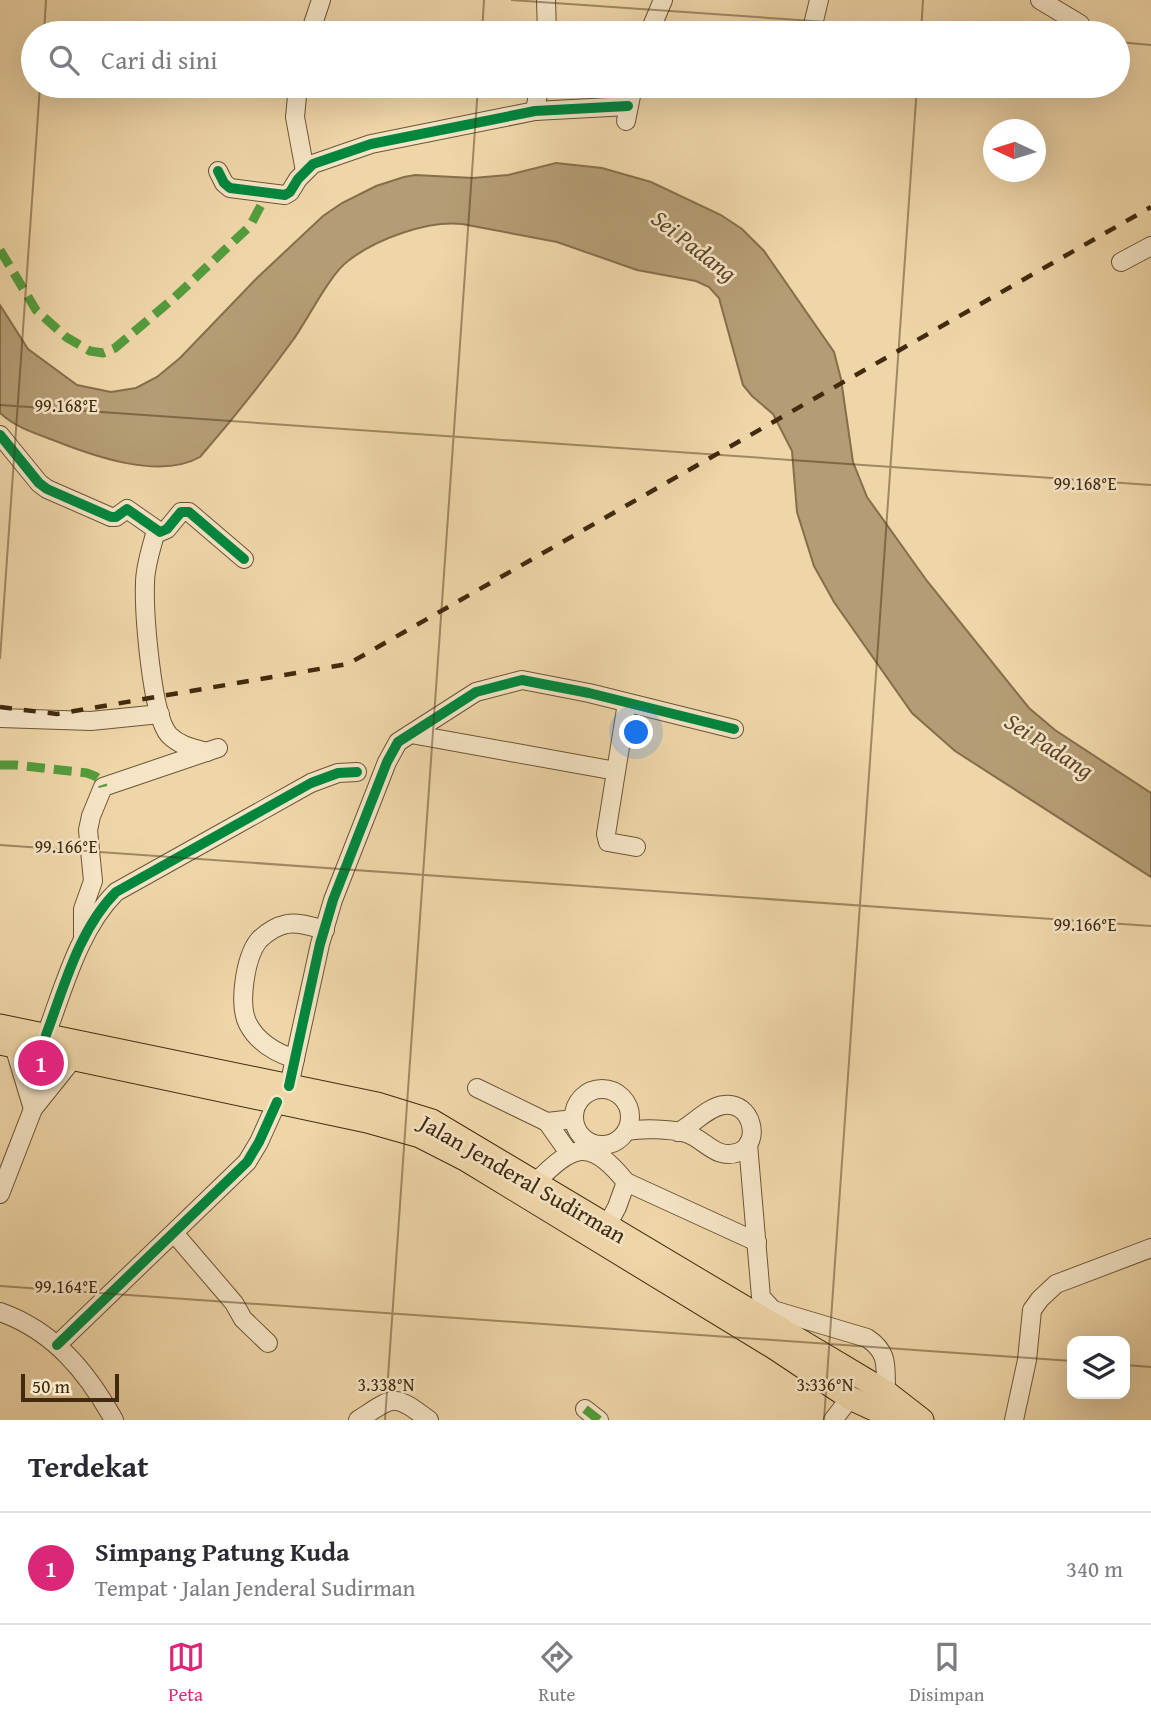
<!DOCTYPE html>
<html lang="id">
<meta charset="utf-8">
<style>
:root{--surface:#fff;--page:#f2f2f3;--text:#2b2b33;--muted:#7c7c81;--line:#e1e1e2;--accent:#db2777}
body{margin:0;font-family:"Gentium Book Plus",serif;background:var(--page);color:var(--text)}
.controls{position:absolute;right:21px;bottom:21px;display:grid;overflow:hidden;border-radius:14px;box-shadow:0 7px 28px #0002}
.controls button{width:63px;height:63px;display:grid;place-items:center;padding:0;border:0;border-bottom:2px solid var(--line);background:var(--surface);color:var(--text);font:35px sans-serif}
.compass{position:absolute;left:983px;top:119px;width:63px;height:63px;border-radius:50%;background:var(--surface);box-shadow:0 7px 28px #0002;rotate:274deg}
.scale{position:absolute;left:21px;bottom:18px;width:98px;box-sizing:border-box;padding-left:7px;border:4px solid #412a0e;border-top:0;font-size:19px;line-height:24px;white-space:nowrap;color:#412a0e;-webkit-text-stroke:5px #f5e4c6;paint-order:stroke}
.you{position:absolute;left:637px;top:733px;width:24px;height:24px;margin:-18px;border:5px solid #fff;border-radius:50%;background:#1a73e8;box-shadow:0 0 0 10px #1a73e833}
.badge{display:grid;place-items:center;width:46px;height:46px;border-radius:50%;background:var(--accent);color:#fff;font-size:23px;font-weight:700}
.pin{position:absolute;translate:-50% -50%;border:4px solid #fff;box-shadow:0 2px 7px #0006}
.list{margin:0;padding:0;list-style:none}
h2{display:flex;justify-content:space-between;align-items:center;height:91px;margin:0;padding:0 28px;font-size:30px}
h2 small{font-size:23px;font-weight:400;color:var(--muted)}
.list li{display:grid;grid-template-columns:46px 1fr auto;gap:21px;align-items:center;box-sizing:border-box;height:112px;padding:0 28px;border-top:2px solid var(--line)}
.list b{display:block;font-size:26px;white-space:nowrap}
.list p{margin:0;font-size:23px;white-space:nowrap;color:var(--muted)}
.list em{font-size:23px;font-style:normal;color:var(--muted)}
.icon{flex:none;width:38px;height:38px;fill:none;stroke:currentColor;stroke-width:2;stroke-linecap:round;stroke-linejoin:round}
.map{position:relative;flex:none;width:1151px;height:1420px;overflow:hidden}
.search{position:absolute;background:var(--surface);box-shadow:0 7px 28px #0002;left:21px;right:21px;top:21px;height:77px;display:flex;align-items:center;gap:18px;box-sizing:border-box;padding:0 24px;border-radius:38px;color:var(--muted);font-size:26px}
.sheet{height:203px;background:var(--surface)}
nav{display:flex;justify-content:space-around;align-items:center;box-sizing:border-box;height:98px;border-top:2px solid var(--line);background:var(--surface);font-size:19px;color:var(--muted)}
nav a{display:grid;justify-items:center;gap:4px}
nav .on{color:var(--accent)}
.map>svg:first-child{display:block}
.water{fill:#b49c74;stroke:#866e4b;stroke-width:2}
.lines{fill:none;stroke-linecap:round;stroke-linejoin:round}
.minor-casing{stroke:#6c5534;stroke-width:20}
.major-casing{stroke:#412a0e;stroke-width:25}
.minor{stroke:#f5e4c6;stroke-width:18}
.major{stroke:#efd6a8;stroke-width:23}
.rail{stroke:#412a0e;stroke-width:4.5;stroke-dasharray:12 12;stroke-linecap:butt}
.quiet{stroke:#539c3c;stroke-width:9;stroke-dasharray:18 9;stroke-linecap:butt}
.cycleway-casing{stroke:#f5e4c6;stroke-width:15}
.cycleway{stroke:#00873e;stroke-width:10}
.ticks{fill:none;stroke:#412a0e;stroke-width:2;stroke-opacity:0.45}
.labels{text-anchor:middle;stroke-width:5;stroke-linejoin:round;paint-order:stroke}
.street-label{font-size:23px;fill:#412a0e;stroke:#f5e4c6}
.water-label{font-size:24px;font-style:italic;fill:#5e4628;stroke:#f5e4c6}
.ticks-label{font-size:18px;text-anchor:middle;fill:#412a0e;stroke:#f5e4c6;stroke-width:5;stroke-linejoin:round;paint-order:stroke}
</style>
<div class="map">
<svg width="1151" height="1420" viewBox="0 0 1151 1420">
<rect width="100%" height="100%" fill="#efd6a8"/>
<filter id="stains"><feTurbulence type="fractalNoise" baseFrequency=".00286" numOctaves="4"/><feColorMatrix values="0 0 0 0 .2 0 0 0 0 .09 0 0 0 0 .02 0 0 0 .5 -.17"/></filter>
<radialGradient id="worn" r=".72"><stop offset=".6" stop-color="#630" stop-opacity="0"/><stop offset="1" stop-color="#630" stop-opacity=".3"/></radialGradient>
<path class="water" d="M556 163 602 168 651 182 721 215 742 229 764 251 834 352 841 379 853 462 867 497 927 581 1029 708 1055 730 1151 793V877L955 751 912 713 834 602 814 566 797 512 792 451 773 414 752 396 743 385 719 298 709 287 696 281 637 270 557 242 462 224C428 220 376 239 348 261 330 274 308 319 293 340 264 380 233 419 200 457 160 480 93 456 53 440 34 433 15 427 0 413V305L28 349 77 385 111 392 136 388 157 377 180 358 257 278 323 216 342 203 376 186 404 177 415 175 473 178 508 175Z"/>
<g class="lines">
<g class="minor-casing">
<g id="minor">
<path d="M546 0 547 33"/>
<path d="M1040 0 1080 24"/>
<path d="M310 33 321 0"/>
<path d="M649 33 663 0"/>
<path d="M811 33 819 0"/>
<path d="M298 86 295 117 305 171"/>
<path d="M535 111 538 94 546 86"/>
<path d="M626 121 633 86"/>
<path d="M218 171 224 183 230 188 285 195 290 192 298 179 313 164 371 144 535 111 628 106"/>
<path d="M1121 262 1151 246"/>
<path d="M0 435 39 483 47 489 111 517H116L127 509 160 532 167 529 181 512H189L244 559"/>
<path d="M156 530C152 547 145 565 145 583 144 611 151 715 169 735 180 746 192 748 207 752"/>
<path d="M627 703 606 834 608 842 636 847"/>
<path d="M0 718 91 721 160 714"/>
<path d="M411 734 616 771"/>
<path d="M83 938V909L93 881 88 830 91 816 103 787 218 748"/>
<path d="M46 1035C64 987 79 929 116 892L311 783 338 773 357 772"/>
<path d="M15 1038 14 1046 33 1109"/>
<path d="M295 1059C276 1053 258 1043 248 1024 238 1005 245 957 259 940 266 933 277 926 287 924 299 922 313 927 325 930"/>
<path d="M289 1086 320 944 333 900 387 762 398 742 476 692 522 680 589 693 734 729"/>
<path d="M477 1088 547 1122 574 1119"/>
<circle cx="602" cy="1117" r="28"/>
<path d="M547 1122 569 1153"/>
<path d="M627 1131C643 1128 670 1129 686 1133 705 1139 716 1161 739 1152 762 1143 752 1101 724 1105 707 1107 693 1125 678 1132"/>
<path d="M748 1144 761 1297 773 1310 867 1338C890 1353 885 1368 886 1392"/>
<path d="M626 1182 757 1242"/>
<path d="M535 1183C573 1145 589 1136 626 1182L617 1207 602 1235"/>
<path d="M0 1194 33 1109 73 1059 75 1050"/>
<path d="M174 1233 234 1303 243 1319 268 1343"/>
<path d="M0 1312C54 1331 87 1372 114 1420"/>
<path d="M57 1345 247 1162 259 1142 277 1102"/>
<path d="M585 1409 599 1420"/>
<path d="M358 1420C395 1396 393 1393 429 1420"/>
<path d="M833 1420 850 1398"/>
<path d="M1014 1420 1027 1360 1032 1310 1040 1299 1056 1284 1151 1248"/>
</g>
</g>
<g class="major-casing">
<g id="major">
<path d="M0 1026 377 1104 432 1121 886 1392 922 1420"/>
<path d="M0 1043 367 1121 420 1136 465 1159 775 1348 850 1398 898 1420"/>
</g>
</g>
<use href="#minor" class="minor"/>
<use href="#major" class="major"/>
<path class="rail" d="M0 707 57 714 348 664 1151 207"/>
<g class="quiet">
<path d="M0 250 36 310 66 337 90 351 103 353 115 348 174 298 250 226 267 194"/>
<path d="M0 765H15L87 773C96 776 101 778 103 787"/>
<path d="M585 1409 599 1420"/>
</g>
<g class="cycleway-casing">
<g id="cycleway">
<path d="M218 171 224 183 230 188 285 195 290 192 298 179 313 164 371 144 535 111 628 106"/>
<path d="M0 435 39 483 47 489 111 517H116L127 509 160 532 167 529 181 512H189L244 559"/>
<path d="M46 1035C64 987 79 929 116 892L311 783 338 773 357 772"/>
<path d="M289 1086 320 944 333 900 387 762 398 742 476 692 522 680 589 693 734 729"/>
<path d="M57 1345 247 1162 259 1142 277 1102"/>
</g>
</g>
<use href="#cycleway" class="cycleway"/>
</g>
<path class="ticks" d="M511 0 986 33M44 33 46 0M482 33 484 0M921 33 923 0M1118 42 1151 45M0 405 1151 485M0 659 40 86M0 845 1151 926M0 1286 1072 1361M1125 1365 1151 1367M385 1420 478 86M824 1420 917 86"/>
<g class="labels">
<g class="street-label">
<text transform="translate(523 1179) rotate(30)" y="8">Jalan Jenderal Sudirman</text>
</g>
<g class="water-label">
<text transform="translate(694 246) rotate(38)" y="8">Sei Padang</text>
<text transform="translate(1049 746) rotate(33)" y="8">Sei Padang</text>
</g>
</g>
<g class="ticks-label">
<text x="66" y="412">99.168°E</text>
<text x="1085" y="490">99.168°E</text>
<text x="66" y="853">99.166°E</text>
<text x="1085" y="931">99.166°E</text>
<text x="66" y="1293">99.164°E</text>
<text x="386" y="1391">3.338°N</text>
<text x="825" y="1391">3.336°N</text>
</g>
<rect width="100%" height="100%" filter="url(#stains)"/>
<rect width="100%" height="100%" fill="url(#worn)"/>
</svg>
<div class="controls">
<button><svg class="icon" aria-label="layers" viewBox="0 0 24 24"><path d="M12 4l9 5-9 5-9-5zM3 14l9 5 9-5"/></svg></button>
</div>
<svg class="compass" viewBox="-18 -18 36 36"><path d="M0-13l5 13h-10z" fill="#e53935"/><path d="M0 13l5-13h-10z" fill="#7c7c81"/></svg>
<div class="scale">50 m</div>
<div class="you"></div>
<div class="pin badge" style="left:41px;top:1063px">1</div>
<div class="search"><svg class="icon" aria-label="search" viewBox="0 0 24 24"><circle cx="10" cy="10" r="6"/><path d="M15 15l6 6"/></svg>Cari di sini</div>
</div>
<section class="sheet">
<h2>Terdekat<small></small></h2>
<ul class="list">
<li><span class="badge">1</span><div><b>Simpang Patung Kuda</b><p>Tempat · Jalan Jenderal Sudirman</p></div><em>340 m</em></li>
</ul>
</section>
<nav>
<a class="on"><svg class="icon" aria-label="map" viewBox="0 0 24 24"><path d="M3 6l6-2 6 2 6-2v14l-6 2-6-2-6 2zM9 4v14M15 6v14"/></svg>Peta</a>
<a><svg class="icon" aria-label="directions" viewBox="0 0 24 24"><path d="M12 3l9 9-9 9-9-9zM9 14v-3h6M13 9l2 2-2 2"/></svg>Rute</a>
<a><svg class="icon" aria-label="saved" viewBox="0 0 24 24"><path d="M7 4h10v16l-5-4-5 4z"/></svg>Disimpan</a>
</nav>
